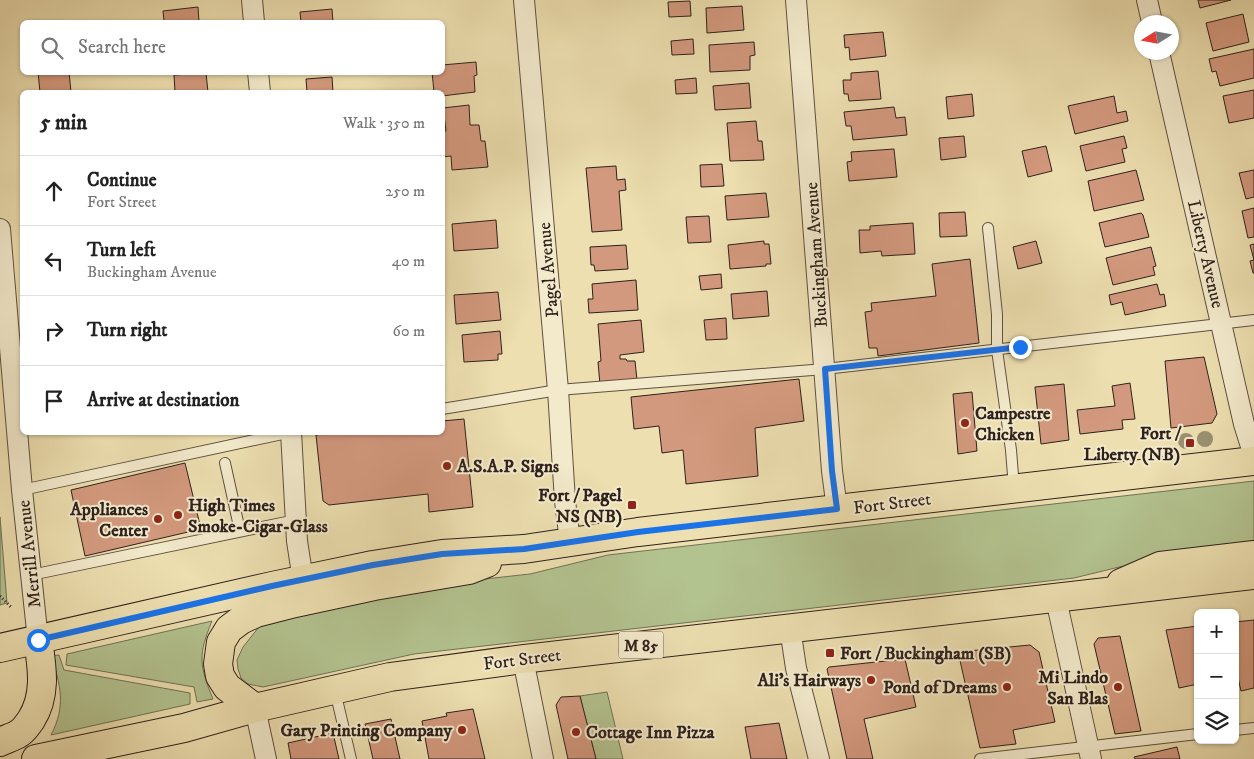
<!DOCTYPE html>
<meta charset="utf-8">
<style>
:root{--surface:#fff;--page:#f6f6f6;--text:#222;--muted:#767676;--line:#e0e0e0}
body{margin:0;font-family:"IM FELL DW Pica",serif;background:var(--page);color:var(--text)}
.controls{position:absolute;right:15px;bottom:15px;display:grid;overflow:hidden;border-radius:8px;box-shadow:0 1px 4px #0004}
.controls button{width:45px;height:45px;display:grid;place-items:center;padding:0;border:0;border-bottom:1px solid var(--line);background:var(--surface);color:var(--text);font:25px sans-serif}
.compass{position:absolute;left:1134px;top:15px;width:45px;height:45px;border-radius:50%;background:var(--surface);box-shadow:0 1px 4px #0004;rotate:259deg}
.stop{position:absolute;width:15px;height:15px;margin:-11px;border:4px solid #1a73e8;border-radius:50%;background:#fff}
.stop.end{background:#1a73e8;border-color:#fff;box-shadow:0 1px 5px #0008}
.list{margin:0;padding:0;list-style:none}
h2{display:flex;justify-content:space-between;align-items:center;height:65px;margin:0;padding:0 20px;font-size:21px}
h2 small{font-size:16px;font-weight:400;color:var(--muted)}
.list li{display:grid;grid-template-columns:32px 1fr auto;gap:15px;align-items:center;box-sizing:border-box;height:70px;padding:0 20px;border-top:1px solid var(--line)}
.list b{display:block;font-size:19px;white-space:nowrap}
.list p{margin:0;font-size:16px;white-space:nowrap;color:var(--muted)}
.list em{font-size:16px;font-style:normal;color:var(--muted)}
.icon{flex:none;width:28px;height:28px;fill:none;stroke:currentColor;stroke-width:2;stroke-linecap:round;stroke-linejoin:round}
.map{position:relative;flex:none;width:1254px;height:759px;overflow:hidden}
.search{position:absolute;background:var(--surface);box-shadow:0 1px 4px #0004;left:20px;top:20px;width:425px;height:55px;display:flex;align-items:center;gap:12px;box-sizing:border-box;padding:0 18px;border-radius:8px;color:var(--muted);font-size:19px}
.panel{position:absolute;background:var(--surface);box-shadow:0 1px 4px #0004;left:20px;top:90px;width:425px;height:345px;border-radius:8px}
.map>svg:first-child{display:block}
.green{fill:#b3c390;stroke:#707256}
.building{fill:#d3997e;stroke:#2e211c}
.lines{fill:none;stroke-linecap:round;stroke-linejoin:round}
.lane-casing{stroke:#5e5041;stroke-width:12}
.street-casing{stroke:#5e5041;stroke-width:22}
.primary-casing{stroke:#2e211c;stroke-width:30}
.path{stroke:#2e211c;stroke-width:3;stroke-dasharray:1 2.5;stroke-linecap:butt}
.lane{stroke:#f3eacc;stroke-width:10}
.street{stroke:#f3eacc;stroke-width:20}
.primary{stroke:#eddfb0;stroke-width:28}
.tree{fill:#9a9172}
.route{stroke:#1a73e8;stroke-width:6}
.poi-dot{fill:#8f2418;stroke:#f3eacc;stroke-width:2}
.labels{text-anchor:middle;stroke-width:4;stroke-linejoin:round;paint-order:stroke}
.shield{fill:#f3eacc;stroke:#695d51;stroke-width:1}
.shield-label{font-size:16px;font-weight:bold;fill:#2e211c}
.street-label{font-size:18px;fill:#2e211c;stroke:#f3eacc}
.poi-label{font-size:18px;font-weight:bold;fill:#2e211c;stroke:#f3eacc;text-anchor:end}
</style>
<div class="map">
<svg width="1254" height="759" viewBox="0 0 1254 759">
<rect width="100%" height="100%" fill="#eddfb0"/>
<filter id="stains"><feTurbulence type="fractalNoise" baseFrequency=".004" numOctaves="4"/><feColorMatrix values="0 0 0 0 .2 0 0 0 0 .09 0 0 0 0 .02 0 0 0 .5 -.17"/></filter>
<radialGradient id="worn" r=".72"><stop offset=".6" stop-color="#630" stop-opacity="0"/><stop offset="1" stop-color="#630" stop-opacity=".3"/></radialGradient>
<g class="green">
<path d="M1254 481V549L1144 561 1074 578 414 654 263 687 248 684 241 678 238 669 237 660 243 647 259 627 284 615 394 589 530 574 608 555Z"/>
<path d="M0 517 7 603 0 605Z"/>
<path d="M212 621C198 655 199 665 213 699L197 702 194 687 66 665 67 654Z"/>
<path d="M59 655 64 670 190 693V704L51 735C66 706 61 686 51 656Z"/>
<path d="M607 692 623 759H596L580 696Z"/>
</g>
<g class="building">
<path d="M1198 0H1231L1200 8Z"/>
<path d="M690 1 691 16 669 17 668 2Z"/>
<path d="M742 6 744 30 707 33 706 8Z"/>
<path d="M198 7 199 22H154L164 21 163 11Z"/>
<path d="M332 9 333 22H301L300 12Z"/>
<path d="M1243 14 1249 42 1213 51 1206 23Z"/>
<path d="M883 32 886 56 850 60 849 47 845 48 844 35Z"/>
<path d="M693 39 694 54 672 55 671 41Z"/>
<path d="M754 42 755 55 750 56V70L710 72 709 45Z"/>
<path d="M1254 49V78L1220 86 1216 71 1212 72 1209 59Z"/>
<path d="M476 62 477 75 474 76 475 92 442 96V92H434L432 72H442V65Z"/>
<path d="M878 71 881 99 849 101 848 94H844L843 80H851V73Z"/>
<path d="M38 72H69L71 92H40Z"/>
<path d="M206 73 208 92H175L174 75Z"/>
<path d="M332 77 333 92H307L306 79Z"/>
<path d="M696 78 697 93 676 94 675 80Z"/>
<path d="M749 83 751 108 715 110 713 86Z"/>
<path d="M1254 90V118L1229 123 1223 96Z"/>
<path d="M972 94 974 116 948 119 946 97Z"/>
<path d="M1114 96 1117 113 1126 111 1128 121 1075 134 1068 106Z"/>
<path d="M469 105 470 125H479L481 141H485L488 167 452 170 451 156 443 157 442 131H446L443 108Z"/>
<path d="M894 107 896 118 905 117 907 135 853 140 851 126H846L844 112Z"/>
<path d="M756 121 758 141H762L764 160 730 161 727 123Z"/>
<path d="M964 136 966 157 941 160 939 138Z"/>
<path d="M1124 136 1127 148 1122 149 1125 162 1086 171 1080 146Z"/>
<path d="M1046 146 1052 171 1028 177 1022 151Z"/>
<path d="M894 149 897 177 849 181 847 162 852 161 851 152Z"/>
<path d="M722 164 724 186 701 187 700 165Z"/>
<path d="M616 166 617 180 625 179 626 190 619 191 622 230 592 232 586 168Z"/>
<path d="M1136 170 1144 200 1094 211 1088 181Z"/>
<path d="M1254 170V197L1246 199 1239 173Z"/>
<path d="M766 193 769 217 727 220 725 196Z"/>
<path d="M1254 208V237L1248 238 1242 211Z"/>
<path d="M965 212 967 236 940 237 939 213Z"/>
<path d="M1141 213 1143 215 1149 237 1105 247 1099 223Z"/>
<path d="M709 216 711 242 688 243 686 217Z"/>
<path d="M496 220 498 248 454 251 452 224Z"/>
<path d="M913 223 915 254 882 256 881 251 860 253 859 230H870V226Z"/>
<path d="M764 241V244H769L771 264H766V266L730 269 728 245Z"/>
<path d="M1036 241 1042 263 1018 269 1013 247Z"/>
<path d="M1254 244V273H1253L1250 261 1254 260 1250 245Z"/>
<path d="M626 245 628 269 595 271 594 265H591L590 247Z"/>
<path d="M1151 247 1156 266 1153 267 1155 275 1113 285 1106 258Z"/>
<path d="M970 259 979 343 878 356 877 348H869L865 312 872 311 871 303 936 296 932 264Z"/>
<path d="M721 274 722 288 701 290 699 276Z"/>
<path d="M636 280 638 310 589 313 588 299H593L592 284Z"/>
<path d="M1157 284 1160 295 1164 294 1166 306 1125 315 1122 302 1111 305 1109 295Z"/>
<path d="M767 291 769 316 733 319 731 294Z"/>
<path d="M498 292 501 320 456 324 454 295Z"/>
<path d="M726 318 727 339 706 340 704 320Z"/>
<path d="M641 320 644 352 620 355V359H626L627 361H635L637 380 600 385 598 362 601 361 598 324Z"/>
<path d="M500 331 502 354H498V360L464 362 462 335Z"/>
<path d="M1204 357 1217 414 1212 423 1171 428 1165 361Z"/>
<path d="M799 379 804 421 755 428 758 476 686 484 683 450 662 453 659 426 634 429 631 397Z"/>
<path d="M1130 383 1135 419 1122 420 1123 429 1080 434 1077 410 1115 406 1112 386Z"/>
<path d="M1064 384 1069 440 1041 444 1035 387Z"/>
<path d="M972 392 977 451 958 454 953 394Z"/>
<path d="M464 419 473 507 429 512 428 494 329 505 323 501 316 435 337 432H442V421Z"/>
<path d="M62 432H95L62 434Z"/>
<path d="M185 463 201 529 85 556 71 490Z"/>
<path d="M1254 620V688L1241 691 1235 665V622Z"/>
<path d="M1198 626V684L1179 688 1166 630Z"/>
<path d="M1120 636 1141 731 1115 734 1094 644 1098 638Z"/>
<path d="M1030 645 1039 652 1055 722 1013 730 1016 744 980 748 958 652Z"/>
<path d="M905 659 916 707 864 719 873 759H847L827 669 829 667Z"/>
<path d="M580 696 596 759H568L556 705 561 697Z"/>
<path d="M473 709 485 759H429L422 721 447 716 446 713Z"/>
<path d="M391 719 400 759H373L365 724Z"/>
<path d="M779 723 787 759H751L745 727Z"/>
<path d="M333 733 339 759H291L288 743Z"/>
<path d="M1177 747 1180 759H1135L1134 757Z"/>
</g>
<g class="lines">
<g class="lane-casing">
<g id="lane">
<path d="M988 228 997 314V350L1011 450 1014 488"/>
<path d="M442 409 558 390 825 369 1254 320"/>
<path d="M225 463 240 531"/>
<path d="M22 490 292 432"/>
<path d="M31 575 296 520"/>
<path d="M335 691 351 759"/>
<path d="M1235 730 1254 728"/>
<path d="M980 759 1198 734"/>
</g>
</g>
<g class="street-casing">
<g id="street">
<path d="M252 0 254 22"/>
<path d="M524 0 558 390 565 501 570 541"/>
<path d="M796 0 832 471 837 509"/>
<path d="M1147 0 1152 22"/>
<path d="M1159 52 1244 424 1254 456"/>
<path d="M258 72 260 92"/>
<path d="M0 229 22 490 38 640"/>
<path d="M291 432 297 541 303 580"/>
<path d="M1056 599 1091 759"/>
<path d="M790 628 796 668 819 759"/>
<path d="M523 659 543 759"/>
<path d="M255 708 266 759"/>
</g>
</g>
<g class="primary-casing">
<g id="primary">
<path d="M1121 583 1160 566 1254 555"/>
<path d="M0 648 272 586 373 565 442 554 524 549 638 532 1254 461"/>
<path d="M255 708 227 687 220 676 218 664 221 642 229 629 241 620 256 613 295 603 374 586 469 570 487 563"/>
<path d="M0 742C6 739 13 737 18 734 24 731 27 725 31 720 47 695 42 667 38 640"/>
<path d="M36 759 184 728 255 708 390 677 523 659 1254 575"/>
</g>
</g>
<path class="path" d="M0 596 11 607"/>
<use href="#lane" class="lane"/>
<use href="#street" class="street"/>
<use href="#primary" class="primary"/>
</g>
<g class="tree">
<circle cx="1205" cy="439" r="8"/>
<circle cx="1186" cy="441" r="8"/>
</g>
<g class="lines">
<path class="route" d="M38 640 272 586 373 565 442 554 524 549 638 532 837 509 832 471 825 369 1020 347"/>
</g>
<g class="poi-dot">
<circle cx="965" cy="423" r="5"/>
<rect x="1185" y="438" width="10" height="10" rx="2.5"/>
<circle cx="447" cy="466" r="5"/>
<rect x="627" y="500" width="10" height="10" rx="2.5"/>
<circle cx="178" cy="515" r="5"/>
<circle cx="158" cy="519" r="5"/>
<rect x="825" y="648" width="10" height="10" rx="2.5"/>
<circle cx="871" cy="680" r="5"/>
<circle cx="1007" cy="687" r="5"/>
<circle cx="1118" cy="687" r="5"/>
<circle cx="462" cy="730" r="5"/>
<circle cx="576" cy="732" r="5"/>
</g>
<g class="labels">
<rect class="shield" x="618.5" y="631.5" width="45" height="27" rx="4"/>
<g class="shield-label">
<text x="641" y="651">M 85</text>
</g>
<g class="street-label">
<text transform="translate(1206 254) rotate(77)" y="6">Liberty Avenue</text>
<text transform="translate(816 255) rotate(-94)" y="6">Buckingham Avenue</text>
<text transform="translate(548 270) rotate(-95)" y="6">Pagel Avenue</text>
<text transform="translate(892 503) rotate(-7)" y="6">Fort Street</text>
<text transform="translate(29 554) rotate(-96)" y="6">Merrill Avenue</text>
<text transform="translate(522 659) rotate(-7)" y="6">Fort Street</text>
</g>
<g class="poi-label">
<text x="975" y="419" text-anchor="start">Campestre<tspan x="975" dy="21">Chicken</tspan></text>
<text x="1180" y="439">Fort /<tspan x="1180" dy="21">Liberty (NB)</tspan></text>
<text x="457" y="472" text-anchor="start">A.S.A.P. Signs</text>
<text x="622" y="501">Fort / Pagel<tspan x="622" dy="21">NS (NB)</tspan></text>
<text x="188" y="511" text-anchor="start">High Times<tspan x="188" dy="21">Smoke-Cigar-Glass</tspan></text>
<text x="148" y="515">Appliances<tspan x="148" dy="21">Center</tspan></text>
<text x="840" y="659" text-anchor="start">Fort / Buckingham (SB)</text>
<text x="1108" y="683">Mi Lindo<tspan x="1108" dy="21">San Blas</tspan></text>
<text x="861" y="686">Ali's Hairways</text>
<text x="997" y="693">Pond of Dreams</text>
<text x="452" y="736">Gary Printing Company</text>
<text x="586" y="738" text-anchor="start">Cottage Inn Pizza</text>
</g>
</g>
<rect width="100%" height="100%" filter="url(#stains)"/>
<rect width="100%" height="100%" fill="url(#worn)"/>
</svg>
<div class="controls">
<button>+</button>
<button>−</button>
<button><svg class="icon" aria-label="layers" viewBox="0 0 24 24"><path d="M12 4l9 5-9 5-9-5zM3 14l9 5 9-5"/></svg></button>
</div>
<svg class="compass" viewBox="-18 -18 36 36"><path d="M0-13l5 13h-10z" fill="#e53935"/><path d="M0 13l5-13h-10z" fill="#767676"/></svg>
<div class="stop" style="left:38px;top:640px"></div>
<div class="stop end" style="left:1020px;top:347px"></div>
<div class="search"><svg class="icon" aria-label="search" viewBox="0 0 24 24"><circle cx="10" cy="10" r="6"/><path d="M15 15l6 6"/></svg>Search here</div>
<section class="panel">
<h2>5 min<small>Walk · 350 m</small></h2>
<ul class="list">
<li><svg class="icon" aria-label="ahead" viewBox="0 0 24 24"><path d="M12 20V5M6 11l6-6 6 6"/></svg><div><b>Continue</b><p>Fort Street</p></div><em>250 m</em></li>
<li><svg class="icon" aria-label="left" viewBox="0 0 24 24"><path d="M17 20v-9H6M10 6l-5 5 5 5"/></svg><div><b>Turn left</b><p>Buckingham Avenue</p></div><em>40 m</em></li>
<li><svg class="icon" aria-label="right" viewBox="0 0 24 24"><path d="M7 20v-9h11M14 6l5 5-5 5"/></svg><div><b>Turn right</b></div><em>60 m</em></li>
<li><svg class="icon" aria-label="arrive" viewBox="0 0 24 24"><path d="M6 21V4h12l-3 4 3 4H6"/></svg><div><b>Arrive at destination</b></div></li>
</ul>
</section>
</div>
